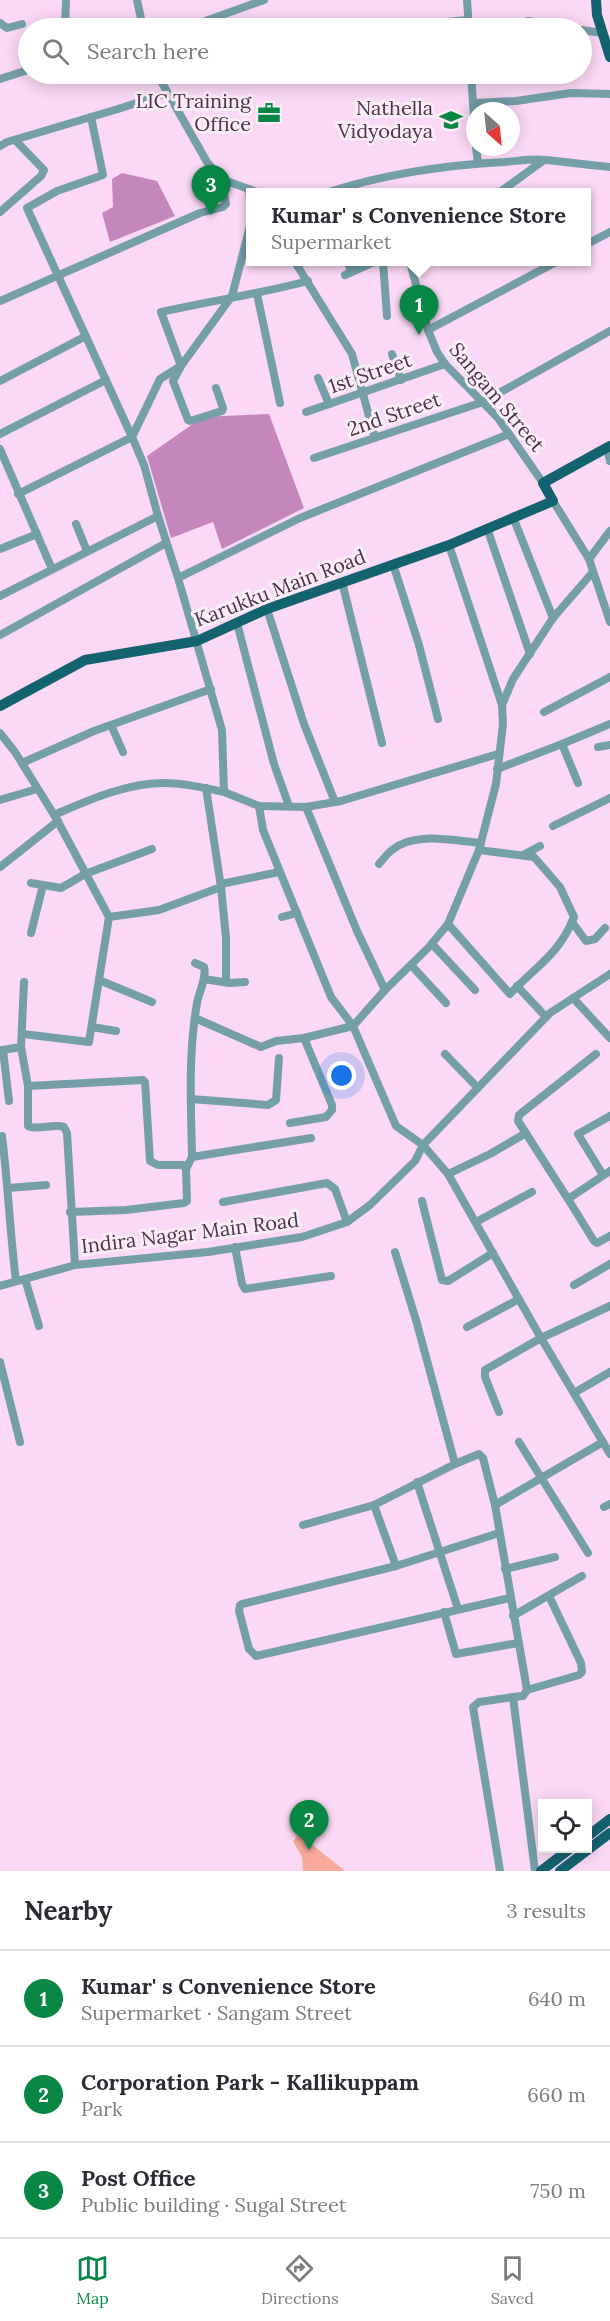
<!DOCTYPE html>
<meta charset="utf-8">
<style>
:root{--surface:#fff;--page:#f7f7f7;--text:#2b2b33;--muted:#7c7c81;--line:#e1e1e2;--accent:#078743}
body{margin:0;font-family:Lora,serif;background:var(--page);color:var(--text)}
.controls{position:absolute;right:18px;bottom:18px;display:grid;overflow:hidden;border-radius:0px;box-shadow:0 3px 15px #0003}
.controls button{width:54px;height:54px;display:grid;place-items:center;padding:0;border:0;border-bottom:2px solid var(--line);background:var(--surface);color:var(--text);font:30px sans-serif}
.compass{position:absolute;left:466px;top:102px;width:54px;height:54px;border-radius:50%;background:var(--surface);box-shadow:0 3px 15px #0003;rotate:153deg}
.you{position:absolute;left:342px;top:1076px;width:21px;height:21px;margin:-15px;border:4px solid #fff;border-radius:50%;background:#1a73e8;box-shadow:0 0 0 9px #1a73e833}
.badge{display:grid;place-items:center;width:39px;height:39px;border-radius:50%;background:var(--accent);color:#fff;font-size:20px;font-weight:700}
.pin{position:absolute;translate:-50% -50px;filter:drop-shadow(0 2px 3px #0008)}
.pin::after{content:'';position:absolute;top:32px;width:21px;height:18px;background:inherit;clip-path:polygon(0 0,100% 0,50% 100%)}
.popup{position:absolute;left:246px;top:188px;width:345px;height:78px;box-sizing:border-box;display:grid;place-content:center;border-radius:0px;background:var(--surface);filter:drop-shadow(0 2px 4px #0005);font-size:20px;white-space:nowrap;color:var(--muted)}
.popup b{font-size:22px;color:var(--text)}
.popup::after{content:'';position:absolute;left:50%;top:100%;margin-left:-12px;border:12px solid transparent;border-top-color:var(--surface)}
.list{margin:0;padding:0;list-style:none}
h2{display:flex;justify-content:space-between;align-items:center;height:78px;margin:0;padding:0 24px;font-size:26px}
h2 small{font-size:20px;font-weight:400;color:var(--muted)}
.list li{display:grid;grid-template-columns:39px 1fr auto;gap:18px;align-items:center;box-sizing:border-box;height:96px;padding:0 24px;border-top:2px solid var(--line)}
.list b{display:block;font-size:22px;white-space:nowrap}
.list p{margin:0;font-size:20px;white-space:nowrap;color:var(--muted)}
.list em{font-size:20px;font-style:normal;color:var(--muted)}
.icon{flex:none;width:33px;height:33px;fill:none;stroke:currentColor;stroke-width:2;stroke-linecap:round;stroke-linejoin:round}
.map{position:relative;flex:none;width:610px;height:1871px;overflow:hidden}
.search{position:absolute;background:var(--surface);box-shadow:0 3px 15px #0003;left:18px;right:18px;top:18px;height:66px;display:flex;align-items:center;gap:15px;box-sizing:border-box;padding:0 21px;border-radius:33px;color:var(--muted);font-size:22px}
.sheet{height:366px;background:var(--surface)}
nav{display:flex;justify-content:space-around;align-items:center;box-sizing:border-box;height:84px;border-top:2px solid var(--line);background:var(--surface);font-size:16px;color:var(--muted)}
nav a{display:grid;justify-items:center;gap:3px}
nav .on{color:var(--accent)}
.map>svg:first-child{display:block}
.green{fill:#f8a99a}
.water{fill:#c585bd}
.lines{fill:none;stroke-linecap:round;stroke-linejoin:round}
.minor{stroke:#749fa8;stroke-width:8}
.major{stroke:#13626f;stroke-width:10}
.labels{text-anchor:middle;stroke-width:6;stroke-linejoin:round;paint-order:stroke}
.poi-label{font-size:20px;fill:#4b3348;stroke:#faedf7;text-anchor:end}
.street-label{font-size:20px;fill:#4b3348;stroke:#faedf7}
</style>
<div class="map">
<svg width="610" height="1871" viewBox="0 0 610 1871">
<rect width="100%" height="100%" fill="#fbd8f6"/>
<path class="green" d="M299 1834 345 1871H303L302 1857 293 1841Z"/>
<g class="water">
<path d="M122 173 157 181 175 216 110 242 102 213 113 207 112 179Z"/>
<path d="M269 414 304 508 222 549 213 522 171 538 147 456 203 417Z"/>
</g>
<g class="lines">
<g class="minor">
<path d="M137 0 143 28"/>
<path d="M467 0 469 28"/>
<path d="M528 21 572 28"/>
<path d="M0 23 7 28 22 24"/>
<path d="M65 28 66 0"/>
<path d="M186 28 264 0"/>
<path d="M410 28 435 23 468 20"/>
<path d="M582 30 602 33"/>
<path d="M157 74 207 162 221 179 257 192"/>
<path d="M471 74 475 131"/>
<path d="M0 79 28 70"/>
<path d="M473 103 516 101 571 93 610 94"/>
<path d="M0 146 7 142 118 109 167 93"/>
<path d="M476 147 478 163"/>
<path d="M249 189 251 212"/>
<path d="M329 192C385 174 445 165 505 162 518 161 533 158 546 160 567 162 588 165 610 167"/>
<path d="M500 192 544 160"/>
<path d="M0 212 41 176 44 170 15 140"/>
<path d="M587 244 610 232"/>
<path d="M295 262 352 354 375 438"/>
<path d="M348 262 351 272"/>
<path d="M383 262 387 316"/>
<path d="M410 262 428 330 437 352 445 364 498 418 543 483"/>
<path d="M345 275 374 262"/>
<path d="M257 294 280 403"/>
<path d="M0 301 200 213 223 207 226 204 221 179"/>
<path d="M428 330 556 262"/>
<path d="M392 354 401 380"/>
<path d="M318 378 329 404"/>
<path d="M0 381 86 336"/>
<path d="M216 388 223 408 222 411 190 421 188 420 173 381 181 366 161 312C210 301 259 294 308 281"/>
<path d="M306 412 445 364"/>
<path d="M0 434 106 380"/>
<path d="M132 437 160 379 181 366 232 296 251 222"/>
<path d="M607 448 610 461"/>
<path d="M0 449 52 569"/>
<path d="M314 458 483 402 610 331"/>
<path d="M18 494 132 437"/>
<path d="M553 501 589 559 610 622"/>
<path d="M158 516 178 578"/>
<path d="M513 517 553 618"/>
<path d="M76 524 87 551"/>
<path d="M487 528 530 654"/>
<path d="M449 545 502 705"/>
<path d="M0 549 37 534"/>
<path d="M589 559 610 531"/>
<path d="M393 564 419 645 438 719"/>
<path d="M342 582 382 743"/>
<path d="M0 596 158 516 144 465 132 437 27 208 57 191 103 175 91 117"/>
<path d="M267 609 304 724 335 802"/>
<path d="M237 623 274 764 289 806"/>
<path d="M0 635 166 543"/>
<path d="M544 712 610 677"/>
<path d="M111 725 123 752"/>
<path d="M0 733 15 752 56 818 109 917 89 1042 23 1034"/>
<path d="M598 747 610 745"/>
<path d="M498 754 341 801 306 807 259 806 224 792 222 730 178 578 300 518 509 434"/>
<path d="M22 763 94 731 211 689"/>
<path d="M497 769 562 744"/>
<path d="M578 783 562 744 610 724"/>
<path d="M0 800 37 789"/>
<path d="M306 807 357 931 385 990"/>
<path d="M54 815C89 800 126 783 165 783 185 783 205 788 224 792"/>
<path d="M553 826 610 798"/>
<path d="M523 855 540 846"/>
<path d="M379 864C383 859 387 854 392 850 414 831 455 841 481 843"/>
<path d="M0 867 58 821"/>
<path d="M31 883 61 888 85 874 152 849"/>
<path d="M221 884 279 872"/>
<path d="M221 887 226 938V981"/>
<path d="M109 917 159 910 221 887 206 788"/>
<path d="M282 917 297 913"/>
<path d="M572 922 586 941 595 939 605 928"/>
<path d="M448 924 510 994C536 966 559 955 574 917L560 887 534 857 479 850"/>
<path d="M31 933 43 885"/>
<path d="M432 944 475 990"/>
<path d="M411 965 446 1003"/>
<path d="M610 974 550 1013 423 1145 448 1174 541 1338 610 1454"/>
<path d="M204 979 229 983 245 982"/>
<path d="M99 980 152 1002"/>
<path d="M517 986 546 1017"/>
<path d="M573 998 610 1038"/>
<path d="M195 1018 261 1047 276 1041 304 1038 353 1026 331 997 263 830 259 806"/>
<path d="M92 1027 116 1031"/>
<path d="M21 1047 28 1086V1126C39 1131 53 1123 64 1127L67 1133 75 1265"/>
<path d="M0 1050H3L9 1101"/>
<path d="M3 1050 21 1047 24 982"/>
<path d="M445 1054 478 1088"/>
<path d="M28 1086 143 1080 145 1082 150 1161 158 1165H183L186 1169"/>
<path d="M191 1099 268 1105 276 1100 279 1058"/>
<path d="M290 1123 326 1117 332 1110V1105L304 1038"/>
<path d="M2 1136C8 1184 10 1233 16 1281"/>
<path d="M192 1157 311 1138"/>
<path d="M610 1171 568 1199 594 1241 597 1243 610 1236"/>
<path d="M448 1174 490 1154 526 1133"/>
<path d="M603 1175 578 1134 610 1116"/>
<path d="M8 1188 46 1185"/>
<path d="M568 1199 518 1121 519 1115 596 1054"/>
<path d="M422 1201 442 1280 448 1281 493 1253"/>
<path d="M223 1202 327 1183 335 1189 347 1222"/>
<path d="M70 1212 126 1210 184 1203 187 1201 186 1169 192 1157C191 1104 188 1055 197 1003 199 992 207 977 204 967L195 963"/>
<path d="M476 1222 532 1192"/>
<path d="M235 1247 242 1284 245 1289 331 1276"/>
<path d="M395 1252 416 1320 455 1464 479 1454 483 1458 495 1505 603 1442"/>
<path d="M25 1279 39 1326"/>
<path d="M574 1285 610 1264"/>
<path d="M0 1286 75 1265 208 1252 302 1237 347 1222 370 1205 415 1161 423 1145 396 1126 353 1026 385 990 429 947 448 924 479 850 496 784 503 724 502 705 513 679 553 618 592 573"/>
<path d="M467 1327 519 1299"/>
<path d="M0 1362 20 1442"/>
<path d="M574 1393 610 1372"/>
<path d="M499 1412 485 1377V1370L541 1338 610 1306"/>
<path d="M519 1442 588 1553"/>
<path d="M417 1482 458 1609"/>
<path d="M374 1505 396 1566"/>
<path d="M495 1505 527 1690 523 1696 513 1697 535 1871"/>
<path d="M604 1507 610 1504"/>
<path d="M303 1525 374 1505 455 1464"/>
<path d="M499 1533 396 1566 242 1604 240 1605 239 1611 249 1649 256 1656 510 1598"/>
<path d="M505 1569 555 1557"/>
<path d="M444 1612 456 1654 518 1643"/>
<path d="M513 1616 582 1576"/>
<path d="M527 1690 579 1675 582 1672 581 1663 549 1596"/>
<path d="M500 1871 473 1707 479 1702 513 1697"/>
</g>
<g class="major">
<path d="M596 0 597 15 610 57"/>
<path d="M0 706 85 660 197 641 267 609 449 545 553 501 543 483 610 446"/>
<path d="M588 1836 610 1819"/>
<path d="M541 1871 571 1848"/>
<path d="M560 1871 610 1833"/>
</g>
</g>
<defs>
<g id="office-bare" transform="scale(1.8)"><path d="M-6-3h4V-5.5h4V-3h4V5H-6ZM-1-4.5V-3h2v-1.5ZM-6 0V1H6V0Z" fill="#078743" stroke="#faedf7" stroke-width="2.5" paint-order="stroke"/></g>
<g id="school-bare" transform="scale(1.8)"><path d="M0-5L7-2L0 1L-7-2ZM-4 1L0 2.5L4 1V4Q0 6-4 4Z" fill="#078743" stroke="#faedf7" stroke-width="2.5" paint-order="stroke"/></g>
</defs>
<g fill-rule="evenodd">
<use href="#office-bare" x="269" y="113"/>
<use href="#school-bare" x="451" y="120"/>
</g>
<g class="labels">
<g class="poi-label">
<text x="251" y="108">LIC Training<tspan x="251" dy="23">Office</tspan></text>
<text x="433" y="115">Nathella<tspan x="433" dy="23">Vidyodaya</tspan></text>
</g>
<g class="street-label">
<text transform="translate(370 373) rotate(-19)" y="7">1st Street</text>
<text transform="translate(497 397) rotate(50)" y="7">Sangam Street</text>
<text transform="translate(394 414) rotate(-19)" y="7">2nd Street</text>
<text transform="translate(280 588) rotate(-21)" y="7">Karukku Main Road</text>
<text transform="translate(190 1233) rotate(-7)" y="7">Indira Nagar Main Road</text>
</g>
</g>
</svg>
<div class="controls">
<button><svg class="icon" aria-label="locate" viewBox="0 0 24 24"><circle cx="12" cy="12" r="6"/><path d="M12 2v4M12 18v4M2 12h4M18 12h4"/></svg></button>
</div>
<svg class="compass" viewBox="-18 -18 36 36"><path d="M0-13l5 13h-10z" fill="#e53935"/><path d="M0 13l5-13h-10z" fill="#7c7c81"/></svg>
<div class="you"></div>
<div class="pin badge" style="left:419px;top:335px">1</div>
<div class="popup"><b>Kumar' s Convenience Store</b>Supermarket</div>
<div class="pin badge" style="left:309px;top:1850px">2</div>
<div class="pin badge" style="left:211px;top:215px">3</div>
<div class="search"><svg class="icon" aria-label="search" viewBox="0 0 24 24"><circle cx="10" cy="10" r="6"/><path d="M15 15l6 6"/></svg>Search here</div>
</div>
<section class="sheet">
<h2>Nearby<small>3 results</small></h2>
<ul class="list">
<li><span class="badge">1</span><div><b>Kumar' s Convenience Store</b><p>Supermarket · Sangam Street</p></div><em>640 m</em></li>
<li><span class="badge">2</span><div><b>Corporation Park - Kallikuppam</b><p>Park</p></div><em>660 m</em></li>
<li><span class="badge">3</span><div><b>Post Office</b><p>Public building · Sugal Street</p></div><em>750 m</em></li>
</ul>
</section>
<nav>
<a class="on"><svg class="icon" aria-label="map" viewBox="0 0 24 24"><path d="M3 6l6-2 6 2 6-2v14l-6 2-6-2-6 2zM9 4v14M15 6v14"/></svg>Map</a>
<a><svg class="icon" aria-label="directions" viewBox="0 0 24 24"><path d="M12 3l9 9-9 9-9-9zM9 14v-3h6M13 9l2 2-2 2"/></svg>Directions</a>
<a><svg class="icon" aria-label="saved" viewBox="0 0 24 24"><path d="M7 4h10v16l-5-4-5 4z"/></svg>Saved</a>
</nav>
